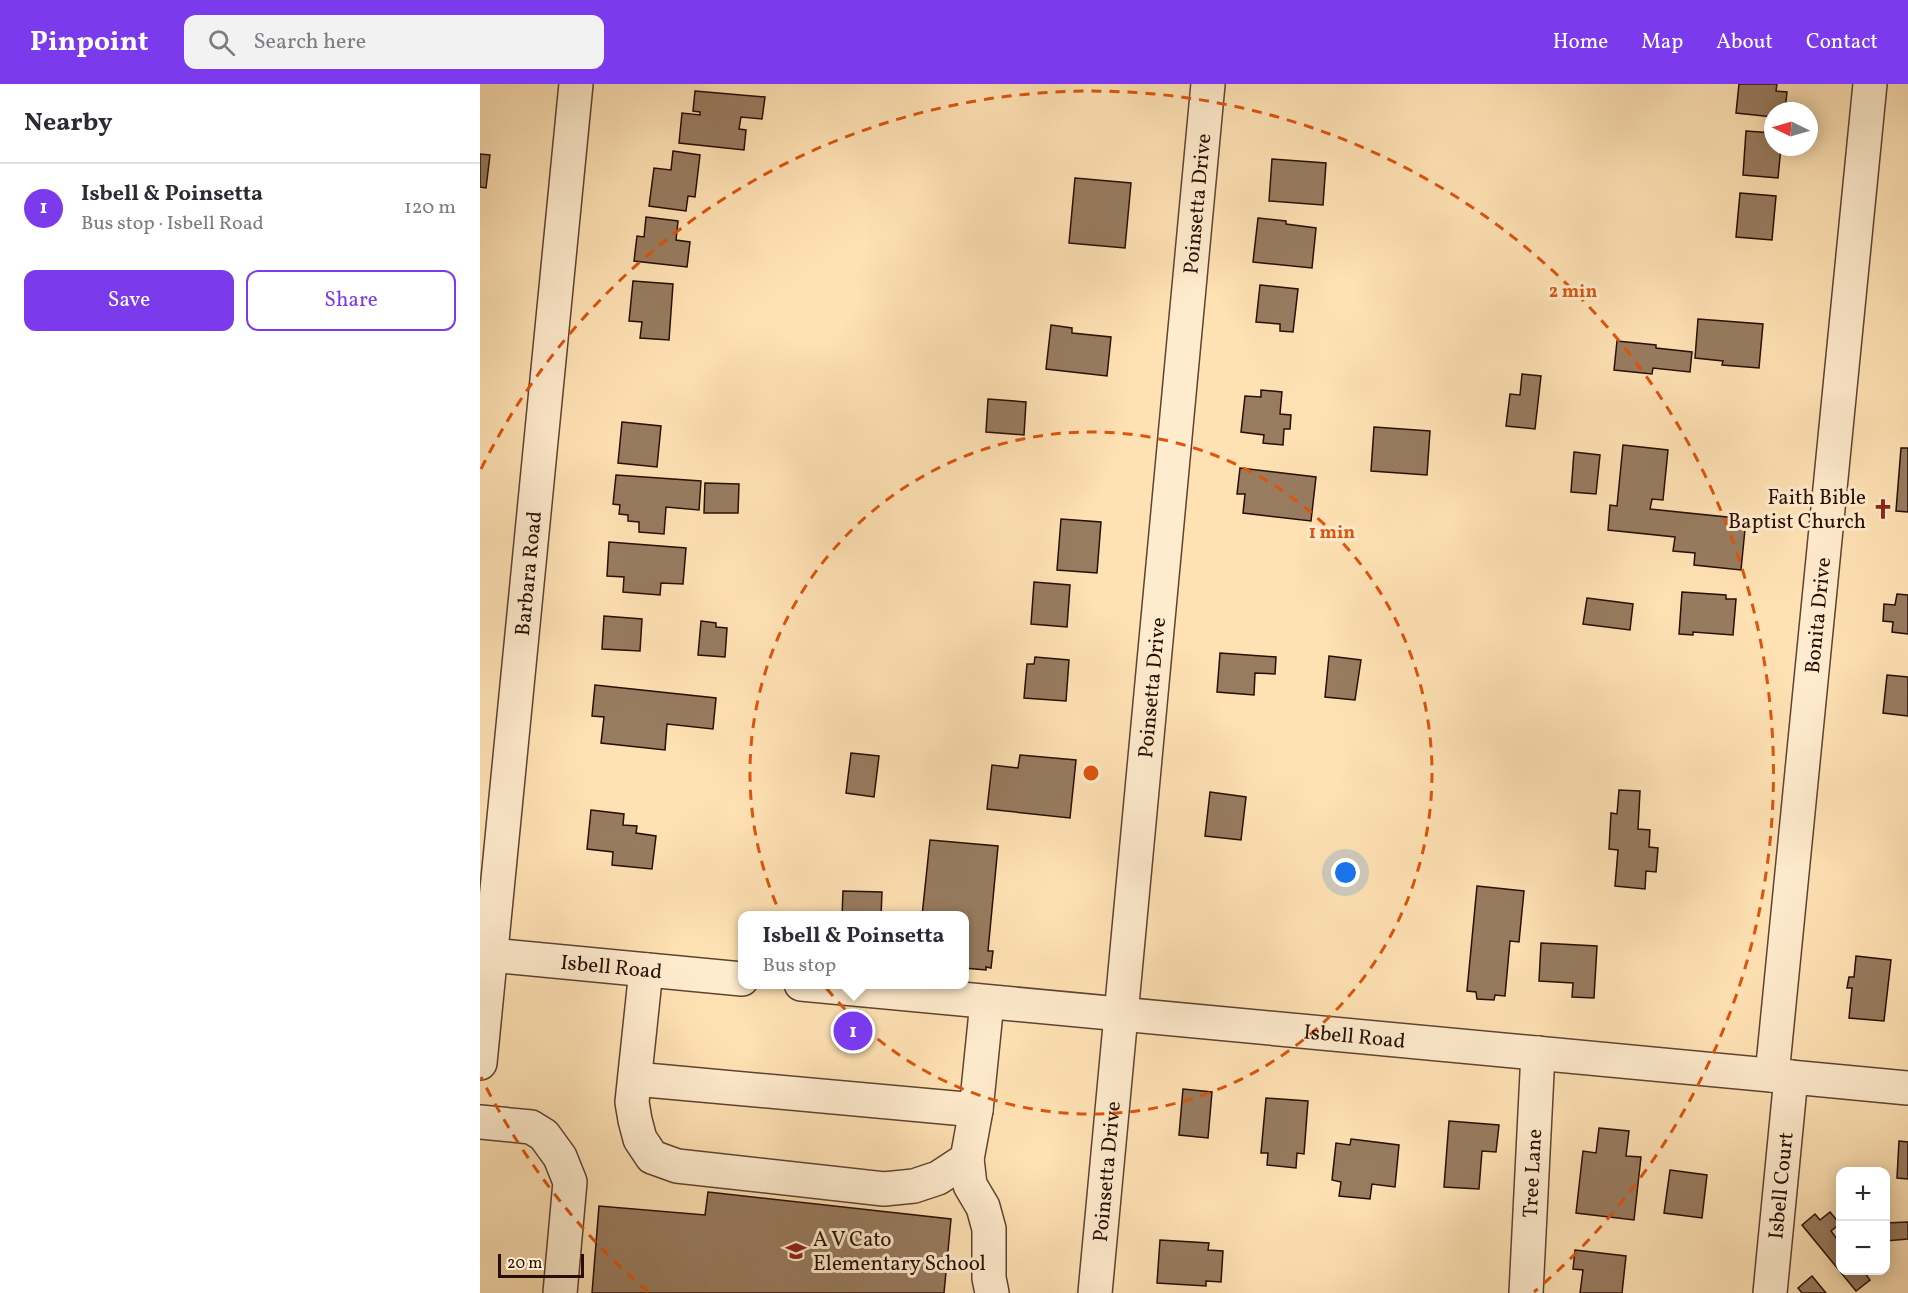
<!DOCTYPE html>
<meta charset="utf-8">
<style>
:root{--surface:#fff;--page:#f2f2f3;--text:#2b2b33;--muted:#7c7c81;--line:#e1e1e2;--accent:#7c3aed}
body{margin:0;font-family:Vollkorn,serif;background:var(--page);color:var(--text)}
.controls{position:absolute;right:18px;bottom:18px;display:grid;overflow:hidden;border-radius:12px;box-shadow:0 3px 15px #0003}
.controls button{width:54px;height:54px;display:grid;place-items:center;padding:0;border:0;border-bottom:2px solid var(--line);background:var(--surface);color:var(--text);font:30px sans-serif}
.compass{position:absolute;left:1284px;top:18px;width:54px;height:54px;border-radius:50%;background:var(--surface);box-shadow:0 3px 15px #0003;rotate:275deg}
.scale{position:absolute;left:18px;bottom:15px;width:86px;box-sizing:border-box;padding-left:6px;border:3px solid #280e05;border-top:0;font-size:16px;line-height:21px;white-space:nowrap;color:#280e05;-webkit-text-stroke:4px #ffecce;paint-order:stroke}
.you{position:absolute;left:866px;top:789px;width:21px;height:21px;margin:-15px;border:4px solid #fff;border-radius:50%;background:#1a73e8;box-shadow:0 0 0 9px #1a73e833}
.badge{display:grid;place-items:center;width:39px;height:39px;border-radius:50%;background:var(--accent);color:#fff;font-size:20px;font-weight:700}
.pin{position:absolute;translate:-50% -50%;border:3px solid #fff;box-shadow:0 2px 6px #0006}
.popup{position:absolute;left:258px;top:827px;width:231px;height:78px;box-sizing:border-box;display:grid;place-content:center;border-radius:12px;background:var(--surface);filter:drop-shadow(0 2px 4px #0005);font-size:20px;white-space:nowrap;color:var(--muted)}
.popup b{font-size:22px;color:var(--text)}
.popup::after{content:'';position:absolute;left:50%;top:100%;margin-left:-12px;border:12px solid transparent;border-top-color:var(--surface)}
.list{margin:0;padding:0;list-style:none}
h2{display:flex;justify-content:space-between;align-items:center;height:78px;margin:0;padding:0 24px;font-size:26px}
h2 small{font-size:20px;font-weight:400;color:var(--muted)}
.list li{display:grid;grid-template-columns:39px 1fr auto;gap:18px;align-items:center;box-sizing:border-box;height:90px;padding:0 24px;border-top:2px solid var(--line)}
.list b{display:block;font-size:22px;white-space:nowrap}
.list p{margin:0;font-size:20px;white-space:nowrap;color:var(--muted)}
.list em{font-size:20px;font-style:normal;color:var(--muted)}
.actions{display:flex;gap:12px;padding:18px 24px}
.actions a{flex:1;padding:14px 0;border:2px solid var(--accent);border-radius:12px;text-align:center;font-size:21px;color:var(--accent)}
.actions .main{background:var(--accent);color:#fff}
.icon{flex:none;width:33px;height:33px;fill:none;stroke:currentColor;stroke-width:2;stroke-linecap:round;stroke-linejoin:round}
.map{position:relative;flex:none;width:1428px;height:1209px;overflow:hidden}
header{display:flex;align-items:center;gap:36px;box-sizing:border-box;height:84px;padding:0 30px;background:var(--accent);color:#fff}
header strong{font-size:28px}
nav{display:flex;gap:33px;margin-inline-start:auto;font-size:21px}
.search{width:420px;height:54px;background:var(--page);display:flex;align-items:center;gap:15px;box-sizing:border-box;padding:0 21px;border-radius:12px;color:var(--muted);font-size:22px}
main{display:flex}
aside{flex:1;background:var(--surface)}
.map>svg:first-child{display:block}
.building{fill:#987c60;stroke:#280e05;stroke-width:1.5}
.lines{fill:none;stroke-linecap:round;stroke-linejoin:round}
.minor-casing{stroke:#5e4331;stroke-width:36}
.minor{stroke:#ffecce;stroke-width:33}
.ring{fill:none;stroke:#de550c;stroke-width:3;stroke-dasharray:10 8}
.labels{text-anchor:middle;stroke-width:6;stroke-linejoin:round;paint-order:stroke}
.street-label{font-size:21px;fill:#280e05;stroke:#ffecce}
.poi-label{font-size:21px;fill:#280e05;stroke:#ffecce;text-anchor:end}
.centre{fill:#de550c;stroke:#ffecce;stroke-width:3}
.ring-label{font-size:18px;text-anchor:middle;font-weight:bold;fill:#de550c;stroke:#ffecce;stroke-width:6;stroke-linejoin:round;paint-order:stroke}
</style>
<header>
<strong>Pinpoint</strong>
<div class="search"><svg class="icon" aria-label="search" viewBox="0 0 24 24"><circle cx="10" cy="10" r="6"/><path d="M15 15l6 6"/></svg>Search here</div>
<nav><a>Home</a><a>Map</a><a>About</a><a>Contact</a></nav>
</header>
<main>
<aside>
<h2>Nearby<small></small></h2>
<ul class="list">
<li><span class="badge">1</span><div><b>Isbell &amp; Poinsetta</b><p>Bus stop · Isbell Road</p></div><em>120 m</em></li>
</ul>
<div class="actions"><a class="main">Save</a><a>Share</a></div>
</aside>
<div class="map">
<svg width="1428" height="1209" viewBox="0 0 1428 1209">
<rect width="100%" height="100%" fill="#ffe2b4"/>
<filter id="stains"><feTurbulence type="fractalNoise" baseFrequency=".00333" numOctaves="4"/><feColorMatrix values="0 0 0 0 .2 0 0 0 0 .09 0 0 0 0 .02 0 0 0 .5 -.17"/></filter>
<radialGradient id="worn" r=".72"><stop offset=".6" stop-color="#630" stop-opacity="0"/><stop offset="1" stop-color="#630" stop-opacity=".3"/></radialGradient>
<g class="building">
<path d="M1259 0H1297L1296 7 1307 8 1305 27H1293V33L1256 29Z"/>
<path d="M215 7 285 13 282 35 261 33 259 45 266 46 264 66 199 59 202 29 220 31V28L213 27Z"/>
<path d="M1266 47 1293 49V63H1301L1298 94 1263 91Z"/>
<path d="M193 67 220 71 215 113 208 112 206 127 169 122 174 84 191 86Z"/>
<path d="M0 70 10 71 6 104 0 103Z"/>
<path d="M792 75 846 79 843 121 789 117Z"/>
<path d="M595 94 651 99 645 164 589 159Z"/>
<path d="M1260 109 1296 112 1292 156 1256 153Z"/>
<path d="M166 133 198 137 196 156 210 158 207 183 154 177 157 152 164 153Z"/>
<path d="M778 134 806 137V140L836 144 832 184 773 178Z"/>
<path d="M153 197 193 200 189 256 160 254 162 238 149 237Z"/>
<path d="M780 201 818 205 813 248 800 247V240L776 238Z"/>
<path d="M1218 235 1283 240 1279 284 1242 281 1243 277 1215 274Z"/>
<path d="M571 241 592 244V249L631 253 627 292 566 285Z"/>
<path d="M1137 257 1176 261V264L1212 268 1210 288 1173 284 1172 290 1134 286Z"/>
<path d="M1042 290 1061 292 1055 345 1026 342 1030 310 1040 311Z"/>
<path d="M781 306 802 308 800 330 811 331 810 345H804L803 361 783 359 784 351 761 348 765 312 781 313Z"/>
<path d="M508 315 546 318 544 351 506 348Z"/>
<path d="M142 338 181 342 177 383 138 379Z"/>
<path d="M894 343 950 347 947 391 891 387Z"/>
<path d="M1143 361 1188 366 1183 416 1172 415 1170 425 1266 435 1261 486 1214 481 1215 469 1193 467 1195 453 1128 446 1130 421 1137 422Z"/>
<path d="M1421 364H1428V428L1416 427Z"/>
<path d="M1094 368 1120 371 1116 410 1091 408Z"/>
<path d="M760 384 836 393 831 437 763 429 765 410H757Z"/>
<path d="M136 391 221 397 219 426 186 423 184 450 159 448V438L148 437V431L139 430 140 421 133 420Z"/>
<path d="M225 399 259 400 258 429H224Z"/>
<path d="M581 435 621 438 617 489 577 486Z"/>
<path d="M129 458 206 464 203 500 181 499 180 511 143 508 144 493 127 492Z"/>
<path d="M554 498 590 501 587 543 551 540Z"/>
<path d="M1202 508 1246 511V515H1256L1253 551 1213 548V551L1199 550Z"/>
<path d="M1417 510 1428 511V550L1412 548 1413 538 1403 537 1404 520 1415 521Z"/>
<path d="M1107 514 1153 520 1150 546 1103 540Z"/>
<path d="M124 532 162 535 160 567 122 565Z"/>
<path d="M221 537 236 539V543L247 544 245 573 218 571Z"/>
<path d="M740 569 796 573 795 590 775 589 774 611 737 608Z"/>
<path d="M849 572 881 576 875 616 845 613Z"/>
<path d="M555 573 589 576 586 617 544 614 547 580H554Z"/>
<path d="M1407 591 1428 593V632L1403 629Z"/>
<path d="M115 601 236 614 233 645 187 640 185 666 121 659 124 633 112 632Z"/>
<path d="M371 669 399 672 394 713 366 709Z"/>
<path d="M540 671 596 676 590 734 507 725 512 681 538 684Z"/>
<path d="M1139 706 1160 707 1158 745 1170 746 1169 763 1178 764 1176 788 1166 787 1165 805 1135 802 1138 766 1129 765 1131 729 1137 730Z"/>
<path d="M730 708 766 713 761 756 725 752Z"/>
<path d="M111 726 144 730 143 741 157 742 156 749 176 752 172 785 132 781 133 768 107 765Z"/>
<path d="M450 756 518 762 508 867H513L511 884 506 883V886L484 884V832H442Z"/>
<path d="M997 802 1044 807 1039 858 1030 857 1025 912 1015 911 1014 916 997 915 996 908 987 907Z"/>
<path d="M363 807 402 808 401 832H362Z"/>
<path d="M1061 859 1117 862 1114 914 1092 913 1093 899 1059 897Z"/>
<path d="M1376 872 1411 876 1404 937 1369 934 1372 904H1367L1369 893H1374Z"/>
<path d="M703 1005 732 1008 728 1054 699 1051Z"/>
<path d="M786 1014 828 1017 824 1070 817 1069 816 1084 787 1081 788 1069H781Z"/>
<path d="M969 1037 1019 1041 1016 1068 1002 1067 999 1105 964 1103Z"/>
<path d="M1119 1044 1149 1047 1146 1072 1161 1073 1154 1136 1096 1129 1103 1067 1116 1069Z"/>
<path d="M871 1055 919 1061 915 1103 892 1100 890 1115 859 1112 861 1098 852 1096 856 1059 870 1061Z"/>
<path d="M1419 1057 1428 1058V1095L1417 1094Z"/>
<path d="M1190 1086 1227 1091 1222 1134 1184 1129Z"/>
<path d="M228 1108 471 1135 464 1209H112L119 1122 225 1131Z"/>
<path d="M1350 1128 1360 1140 1351 1147 1360 1159V1186H1383L1390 1196 1376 1207 1322 1141 1335 1130 1340 1136Z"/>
<path d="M1428 1138V1155L1406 1157V1139Z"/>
<path d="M680 1156 729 1159 728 1166 743 1167 741 1198 726 1197V1202L677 1199Z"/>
<path d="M1095 1166 1146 1172 1142 1209H1100L1103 1186 1093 1185Z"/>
<path d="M1332 1192 1346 1209H1322L1318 1204Z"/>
</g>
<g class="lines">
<g class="minor-casing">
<g id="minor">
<path id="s1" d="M0 870 262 895"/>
<path d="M166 886 152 1018 155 1036 160 1055 172 1073 197 1082 404 1105 434 1102 458 1094 487 1075"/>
<path id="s2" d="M321 900 1428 1004"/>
<path d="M507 918 496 1026 487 1075 490 1101 503 1123 509 1145V1194L512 1209"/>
<path id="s3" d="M0 979 96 0"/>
<path id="s4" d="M1292 991 1390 0"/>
<path d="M155 995 496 1026"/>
<path d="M0 1038 51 1043 64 1051 80 1073 90 1098 80 1209"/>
<path id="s5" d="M615 1209 728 0"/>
<path id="s6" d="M1046 1209 1058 969"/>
<path id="s7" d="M1290 1209 1311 993"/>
</g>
</g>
<use href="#minor" class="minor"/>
</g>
<g class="ring">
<circle cx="611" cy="689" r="341"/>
<path d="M168 1208A682 682 0 0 1 1 993M1 385A682 682 0 1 1 1054 1208"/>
</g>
<defs>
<g id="church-bare" transform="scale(1.62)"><path d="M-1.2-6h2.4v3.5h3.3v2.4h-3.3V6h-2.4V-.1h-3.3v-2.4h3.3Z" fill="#8f2418" stroke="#ffecce" stroke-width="2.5" paint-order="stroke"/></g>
<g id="school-bare" transform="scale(1.62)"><path d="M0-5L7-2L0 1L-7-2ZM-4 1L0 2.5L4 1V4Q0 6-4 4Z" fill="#8f2418" stroke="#ffecce" stroke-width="2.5" paint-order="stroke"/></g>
</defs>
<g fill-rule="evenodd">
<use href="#church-bare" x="1403" y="425"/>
<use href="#school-bare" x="316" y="1167"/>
</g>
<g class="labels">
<g class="street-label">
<text dy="7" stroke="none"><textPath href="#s5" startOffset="1094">Poinsetta Drive</textPath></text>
<text dy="7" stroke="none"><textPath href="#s3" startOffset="492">Barbara Road</textPath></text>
<text dy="7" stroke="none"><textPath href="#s4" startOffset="462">Bonita Drive</textPath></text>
<text dy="7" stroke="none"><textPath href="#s5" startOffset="608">Poinsetta Drive</textPath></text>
<text dy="7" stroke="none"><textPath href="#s1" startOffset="132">Isbell Road</textPath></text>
<text dy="7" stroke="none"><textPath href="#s2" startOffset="556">Isbell Road</textPath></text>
<text dy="7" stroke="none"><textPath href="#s5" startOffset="122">Poinsetta Drive</textPath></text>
<text dy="7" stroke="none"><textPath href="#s6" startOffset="120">Tree Lane</textPath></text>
<text dy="7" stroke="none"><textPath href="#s7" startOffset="108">Isbell Court</textPath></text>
</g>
<g class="poi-label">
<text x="1386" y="420">Faith Bible<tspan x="1386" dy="24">Baptist Church</tspan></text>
<text x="333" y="1162" text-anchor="start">A V Cato<tspan x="333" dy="24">Elementary School</tspan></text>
</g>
</g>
<circle cx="611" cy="689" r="9" class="centre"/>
<g class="ring-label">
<text x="1093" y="213">2 min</text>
<text x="852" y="454">1 min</text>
</g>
<rect width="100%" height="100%" filter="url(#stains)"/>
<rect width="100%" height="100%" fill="url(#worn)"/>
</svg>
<div class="controls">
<button>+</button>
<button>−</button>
</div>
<svg class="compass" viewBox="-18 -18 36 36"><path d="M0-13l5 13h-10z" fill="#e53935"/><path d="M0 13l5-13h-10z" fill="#7c7c81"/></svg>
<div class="scale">20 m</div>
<div class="you"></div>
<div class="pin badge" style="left:373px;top:947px">1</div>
<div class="popup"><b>Isbell &amp; Poinsetta</b>Bus stop</div>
</div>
</main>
